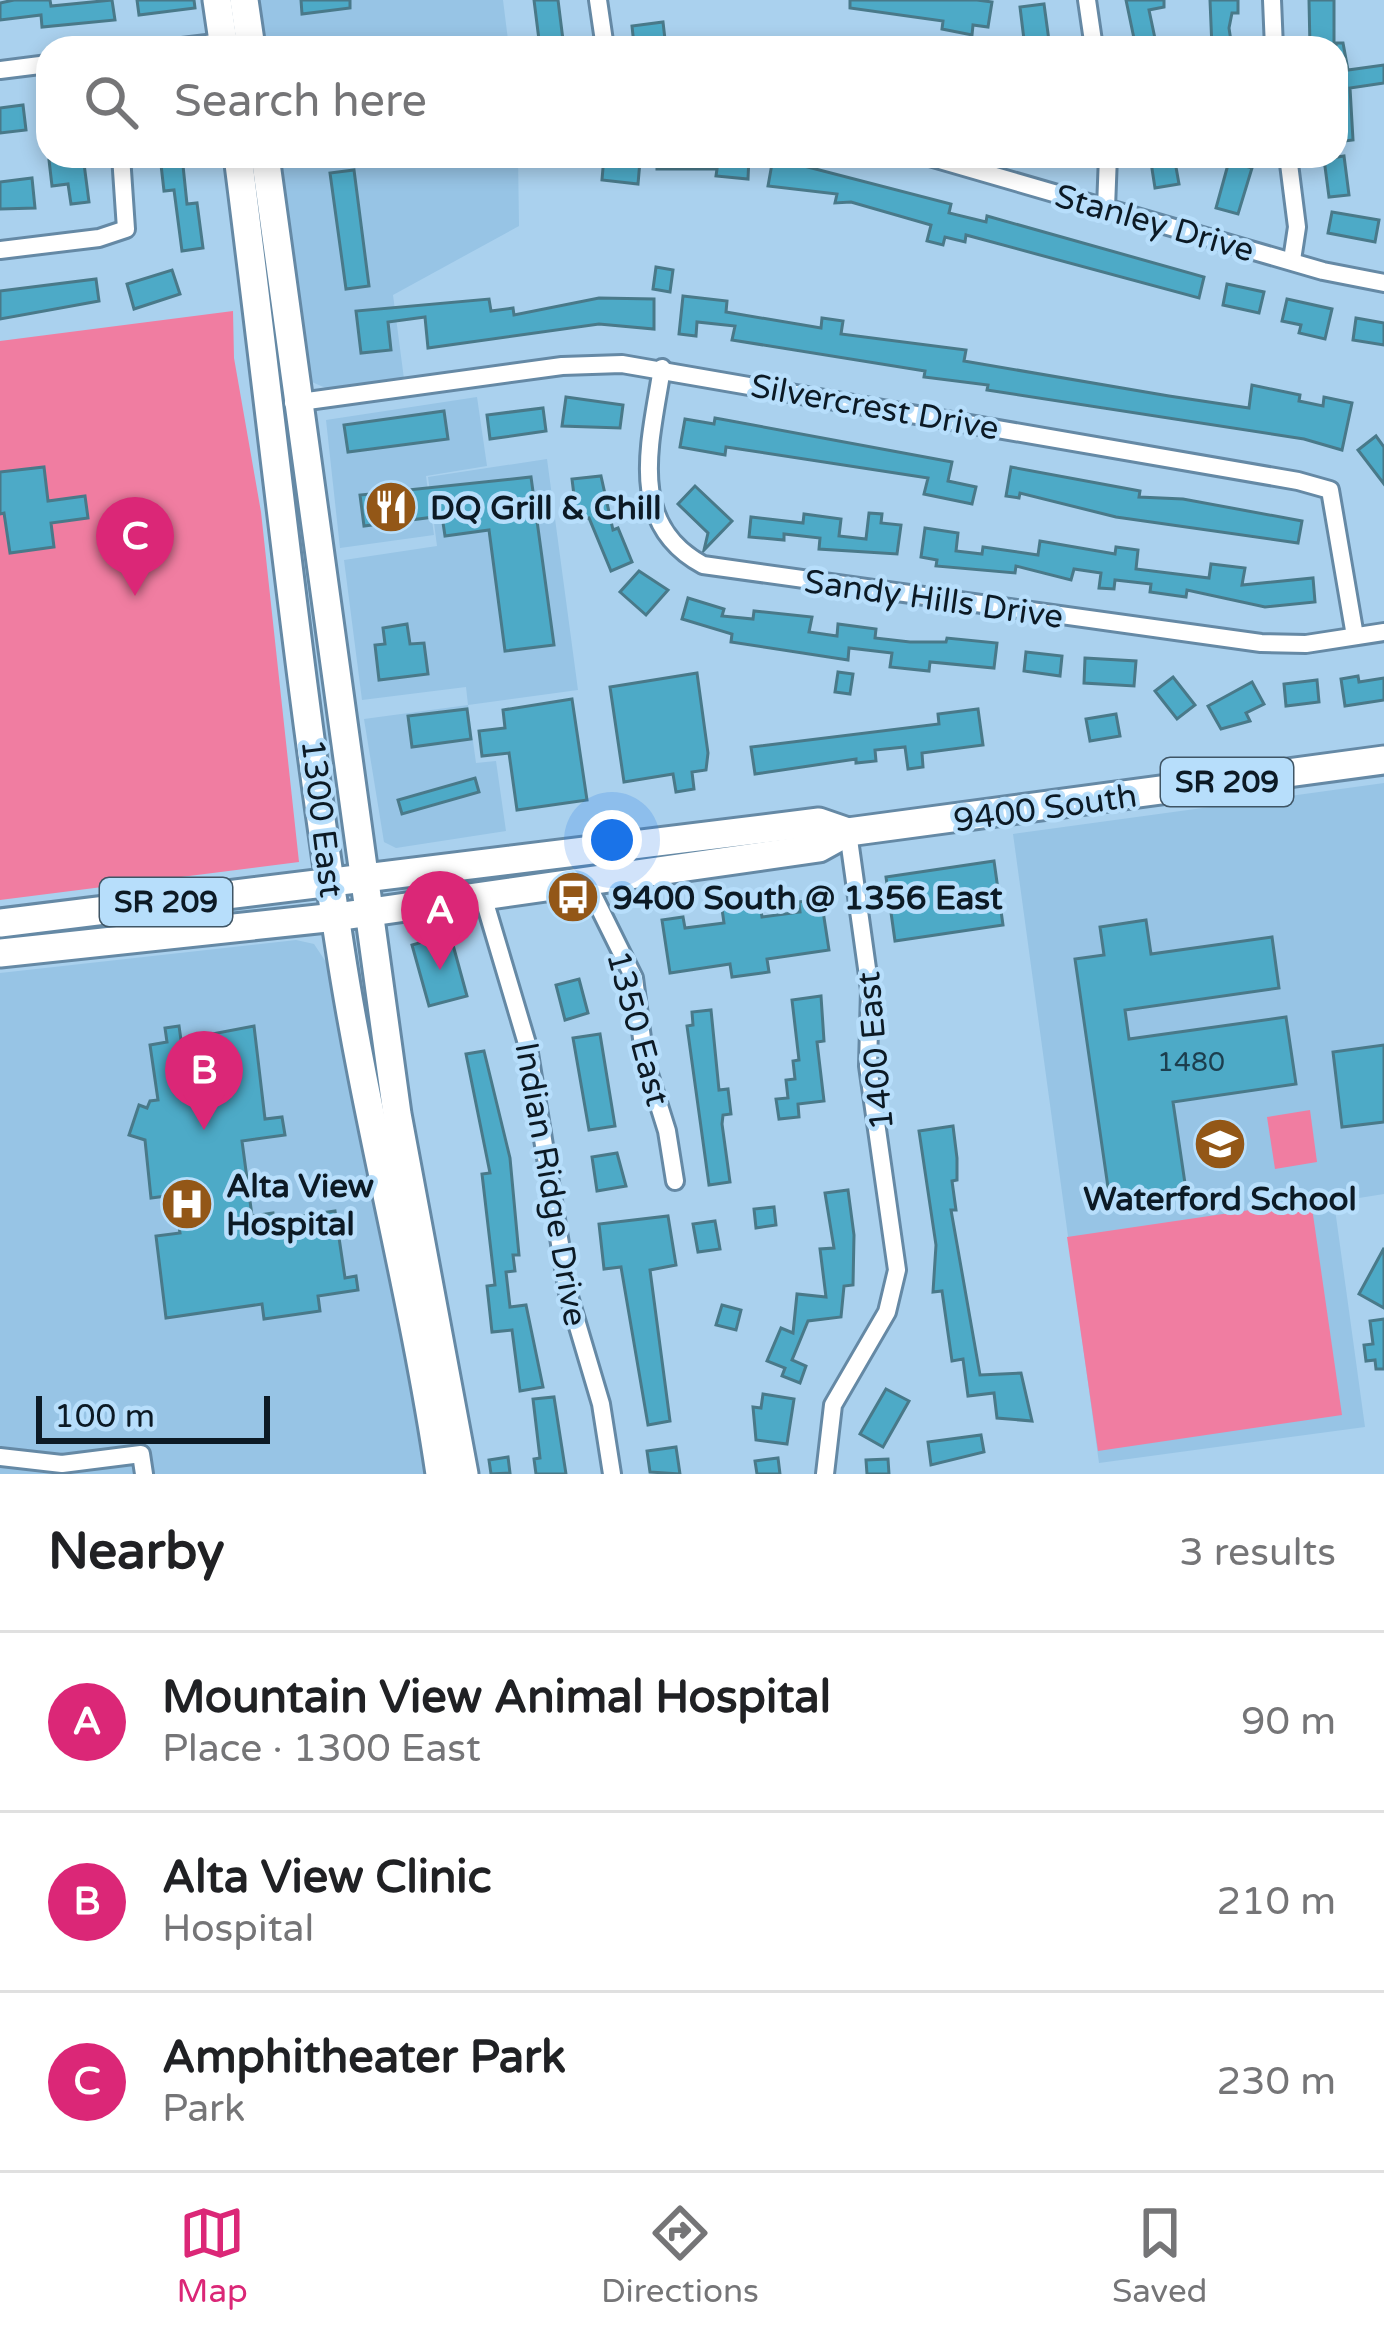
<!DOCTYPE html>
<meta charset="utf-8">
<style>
:root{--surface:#fff;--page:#f2f2f2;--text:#202124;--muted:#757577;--line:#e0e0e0;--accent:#db2777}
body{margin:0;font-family:"Varela Round",sans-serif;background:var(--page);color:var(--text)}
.scale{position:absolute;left:36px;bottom:30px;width:234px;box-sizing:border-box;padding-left:12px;border:6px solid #0c1a25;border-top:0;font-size:33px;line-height:42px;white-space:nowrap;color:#0c1a25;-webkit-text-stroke:9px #b7defb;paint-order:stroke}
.you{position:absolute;left:612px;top:840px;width:42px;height:42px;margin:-30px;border:9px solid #fff;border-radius:50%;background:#1a73e8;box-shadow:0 0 0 18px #1a73e833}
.badge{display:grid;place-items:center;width:78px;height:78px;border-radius:50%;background:var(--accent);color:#fff;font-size:39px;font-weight:700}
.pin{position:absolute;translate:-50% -99px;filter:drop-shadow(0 3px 6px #0008)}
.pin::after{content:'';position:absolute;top:63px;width:42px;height:36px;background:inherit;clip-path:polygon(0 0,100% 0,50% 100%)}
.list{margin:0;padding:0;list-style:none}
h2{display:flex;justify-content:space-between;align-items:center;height:156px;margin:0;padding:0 48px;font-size:51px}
h2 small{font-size:39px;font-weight:400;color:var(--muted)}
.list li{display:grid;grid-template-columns:78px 1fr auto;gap:36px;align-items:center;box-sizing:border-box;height:180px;padding:0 48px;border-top:3px solid var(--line)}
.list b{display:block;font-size:45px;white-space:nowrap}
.list p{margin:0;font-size:39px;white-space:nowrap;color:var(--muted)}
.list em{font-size:39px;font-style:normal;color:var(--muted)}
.icon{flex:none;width:66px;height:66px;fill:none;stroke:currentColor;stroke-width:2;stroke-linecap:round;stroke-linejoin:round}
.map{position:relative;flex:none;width:1384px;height:1474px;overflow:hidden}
.search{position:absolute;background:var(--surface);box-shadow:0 6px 18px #0003;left:36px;right:36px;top:36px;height:132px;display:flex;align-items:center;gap:30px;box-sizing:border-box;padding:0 42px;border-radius:36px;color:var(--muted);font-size:45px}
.sheet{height:696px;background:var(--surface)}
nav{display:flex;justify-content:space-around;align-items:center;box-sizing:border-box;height:168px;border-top:3px solid var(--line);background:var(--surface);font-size:33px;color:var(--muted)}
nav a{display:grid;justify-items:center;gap:6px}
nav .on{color:var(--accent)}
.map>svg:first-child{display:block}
.built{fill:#97c4e5}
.green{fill:#f07da1}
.building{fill:#4daac7;stroke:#497989;stroke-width:3}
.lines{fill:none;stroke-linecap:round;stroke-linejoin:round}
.minor-casing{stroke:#6589a5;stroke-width:22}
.primary-casing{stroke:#6589a5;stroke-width:33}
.minor{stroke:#fff;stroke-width:16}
.primary{stroke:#fff;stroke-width:27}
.labels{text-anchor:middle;stroke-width:9;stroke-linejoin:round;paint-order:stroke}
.number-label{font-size:27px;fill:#1c3e4e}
.shield{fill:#b7defb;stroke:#3f5565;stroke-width:3}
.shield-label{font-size:30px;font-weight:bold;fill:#0c1a25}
.street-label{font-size:33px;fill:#0c1a25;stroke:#b7defb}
.poi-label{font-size:33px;font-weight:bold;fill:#0c1a25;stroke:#b7defb;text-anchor:start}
</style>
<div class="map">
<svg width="1384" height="1474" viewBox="0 0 1384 1474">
<rect width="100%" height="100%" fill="#aad1ee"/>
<g class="built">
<path d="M258 0H503L509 48H264Z"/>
<path d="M279 156H518L519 226 393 295 404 379 328 389 312 382Z"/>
<path d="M477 397 487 466 426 476 434 535 340 548 326 420Z"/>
<path d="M547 459 578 690 468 705 466 687 362 700 344 560 437 546 428 477Z"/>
<path d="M468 705 476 763 496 761 506 831 396 848 384 842 364 719Z"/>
<path d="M1384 783V1194L1334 1202 1365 1427 1099 1463 1013 834Z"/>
<path d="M296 940 314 944 326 962 429 1474H0V973Z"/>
</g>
<g class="green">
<path d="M233 311 234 358 261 512 299 862 0 900V341Z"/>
<path d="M1310 1110 1317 1162 1275 1169 1267 1117Z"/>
<path d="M1311 1201 1342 1415 1098 1451 1067 1237Z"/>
</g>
<g class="building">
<path d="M14 0H50L51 6 112 0 115 20 42 27 41 15 0 20V3Z"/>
<path d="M137 0H194L195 8 139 15Z"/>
<path d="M301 0H350V8L302 14Z"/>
<path d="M534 0H558L564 48H540Z"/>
<path d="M850 0H977L992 2 988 27 973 25 972 35 942 29 943 21 850 8Z"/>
<path d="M1126 0H1164V7L1149 10 1157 48H1136Z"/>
<path d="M1210 0H1238V13H1232L1229 28 1232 48H1212Z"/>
<path d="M1309 0H1334V48H1310Z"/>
<path d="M1044 4 1050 48H1025L1020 7Z"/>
<path d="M663 22 666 48 634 45 632 26Z"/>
<path d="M1336 43H1343L1348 70 1384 65V83L1350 88 1353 140 1336 142Z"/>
<path d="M23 105 26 130 0 133V108Z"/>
<path d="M83 156 89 202 71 204 68 184 52 186 49 160Z"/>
<path d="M160 156H182L187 204 197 203 203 248 182 251 174 190 164 191Z"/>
<path d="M604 156 640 161 638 184 602 180Z"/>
<path d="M657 156H749L748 179 716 176 717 169H657Z"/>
<path d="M1150 156H1174L1179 184 1155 188Z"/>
<path d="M1344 156 1349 195 1329 197 1324 159Z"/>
<path d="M773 158 951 204 949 213 986 222 987 216 1204 277 1199 298 966 235 965 242 945 237 943 245 927 241 931 225 851 202 835 203 837 194 768 186Z"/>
<path d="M1229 161 1252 168 1238 214 1216 208Z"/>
<path d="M354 170 369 286 346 289 330 173Z"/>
<path d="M32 178 35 208 0 209V182Z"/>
<path d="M1332 212 1379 220 1375 242 1328 233Z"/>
<path d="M656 267 673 270 670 292 653 289Z"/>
<path d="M172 270 180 294 134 309 127 284Z"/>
<path d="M96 279 99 301 0 319V291Z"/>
<path d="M1227 284 1264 292 1259 313 1223 305Z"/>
<path d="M683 296 727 301 726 312 821 328 822 318 843 321 841 334 966 350 964 361 1169 396 1249 408 1252 385 1300 395 1299 401 1323 406 1324 397 1352 403 1342 450 1304 439 987 390 988 385 924 377 925 371 732 340 735 326 697 322 696 336 679 334Z"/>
<path d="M599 298 654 299V329L599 324 428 348 425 317 388 322 391 350 361 353 356 311 489 299 491 311 513 308 514 315Z"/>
<path d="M1287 299 1332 309 1325 339 1299 333 1301 325 1282 321Z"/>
<path d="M1356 318 1384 323V345L1353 340Z"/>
<path d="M566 397 623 405 620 428 562 426Z"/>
<path d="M543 408 546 431 490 439 487 415Z"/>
<path d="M444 411 448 439 348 452 344 425Z"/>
<path d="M715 418 952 462 948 481 976 487 972 504 924 494 928 478 726 447 725 455 680 447 685 419 714 424Z"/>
<path d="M1376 436 1384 447V484L1358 450Z"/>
<path d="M44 467 48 501 85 496 88 518 51 523 54 547 10 553 4 513 0 514V472Z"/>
<path d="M1011 467 1140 491 1139 497 1183 499 1302 521 1298 543 1116 517 1020 493 1019 498 1006 496Z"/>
<path d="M601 476 613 530 618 528 632 562 611 571 589 518 577 520 572 479Z"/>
<path d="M531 477 554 645 505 651 489 530 445 536 442 516 364 526 360 495Z"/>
<path d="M695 486 732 521 704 550 708 533 678 504Z"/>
<path d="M869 513 882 514 881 523 901 525 897 554 819 549 820 538 784 534V540L749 537 751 517 803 523 804 514 841 519 839 536 866 539Z"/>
<path d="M925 528 958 533 956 551 982 554 983 547 1038 555 1040 541 1115 554 1116 547 1138 550 1136 569 1209 578 1211 564 1245 568 1242 585 1313 578 1315 602 1265 607 1187 590 1186 597 1150 592 1151 584 1115 580 1114 589 1099 588 1101 573 1074 569 1071 580 1016 566 1015 573 936 566 937 560 921 557Z"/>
<path d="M639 571 668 590 646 615 620 592Z"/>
<path d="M688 598 724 609 722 616 753 619 754 611 812 617 809 632 837 636 838 624 876 629 875 638 910 642H946L947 638 997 643 994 668 930 662 929 671 890 667 892 653 849 648 848 660 731 642 732 634 682 619Z"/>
<path d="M407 624 410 644 424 643 428 674 379 680 375 645 385 644 383 628Z"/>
<path d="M1026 652 1062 656 1060 676 1024 671Z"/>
<path d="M1085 658 1136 661 1134 686 1084 683Z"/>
<path d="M838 672 853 674 850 694 835 692Z"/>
<path d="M697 673 708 753 706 770 692 772 694 789 676 792 673 774 624 782 610 687Z"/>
<path d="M1358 676 1359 682 1384 678V700L1345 706 1341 679Z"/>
<path d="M1173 677 1195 705 1177 719 1155 691Z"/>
<path d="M1317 680 1319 702 1286 706 1284 684Z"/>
<path d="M1252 682 1264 704 1246 713 1250 721 1221 729 1208 706Z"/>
<path d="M572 699 587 800 517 810 509 753 482 756 479 731 505 728 503 710Z"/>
<path d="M467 709 471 739 412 747 408 716Z"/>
<path d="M978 709 983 745 922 753 923 767 908 769 905 747 875 750 876 761 856 763V759L755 774 751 747 939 724 938 714Z"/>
<path d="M1116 714 1120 736 1090 741 1086 719Z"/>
<path d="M475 778 479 792 402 814 398 800Z"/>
<path d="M994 861 1003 925 895 941 886 877Z"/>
<path d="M821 898 829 950 767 959 769 972 732 977 730 964 670 973 662 920 683 917 685 928 724 923 722 909 760 904 762 917 800 912 799 902Z"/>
<path d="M1146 920 1151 954 1272 937 1279 988 1125 1010 1129 1039 1286 1017 1296 1084 1173 1102 1187 1197 1111 1208 1075 959 1104 955 1100 927Z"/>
<path d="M450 934 467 996 429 1006 412 945Z"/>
<path d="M579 979 588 1013 565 1020 556 985Z"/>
<path d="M821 996 824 1041 817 1042 824 1101 798 1104 799 1117 779 1119 776 1099 788 1098 786 1080 795 1079 793 1061 799 1060 792 1000Z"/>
<path d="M711 1010 719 1090 728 1089 731 1114 723 1115 722 1124 730 1182 709 1185 687 1026 693 1025 692 1012Z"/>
<path d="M179 1026 181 1040 254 1026 265 1119 282 1117 285 1135 242 1141 252 1216 273 1213 274 1220 335 1211 345 1278 356 1276 358 1290 318 1296 320 1311 264 1319 262 1304 166 1318 156 1236 180 1233 174 1195 151 1198 145 1140 129 1135 139 1105 147 1108 150 1101 158 1100 150 1045 167 1042 165 1028Z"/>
<path d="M600 1034 615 1126 589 1130 573 1038Z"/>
<path d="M1384 1045V1122L1342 1127 1333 1052Z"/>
<path d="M484 1051 510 1158 519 1255H513L515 1271 506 1272 510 1307 526 1305 543 1387 520 1391 512 1330 492 1332 487 1286 495 1285 482 1174 490 1173 466 1054Z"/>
<path d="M953 1126 957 1158V1180L952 1181 956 1210H951L980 1375 1021 1373 1032 1421 997 1418 994 1393 968 1396 963 1359 952 1361 942 1291 933 1292 936 1245 919 1131Z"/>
<path d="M617 1153 626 1186 597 1191 592 1157Z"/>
<path d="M848 1190 854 1235 853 1285 844 1286 841 1317 808 1321 792 1360 806 1366 800 1383 782 1376 785 1368 767 1361 781 1328 793 1333 797 1294 826 1297 820 1249 834 1248 825 1193Z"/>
<path d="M774 1207 776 1225 756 1228 754 1209Z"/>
<path d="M668 1216 676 1265 650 1270 670 1421 648 1425 621 1267 604 1269 599 1224Z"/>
<path d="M715 1221 720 1249 698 1252 693 1224Z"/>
<path d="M1384 1248V1308L1359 1294Z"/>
<path d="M722 1305 741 1310 736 1330 716 1325Z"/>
<path d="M1384 1319V1369H1376L1375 1360 1366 1361 1364 1345 1373 1344 1370 1321Z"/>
<path d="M886 1389 909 1401 883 1447 860 1434Z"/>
<path d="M763 1394 794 1399 787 1444 756 1440 753 1407 761 1408Z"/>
<path d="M554 1397 566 1474H536L534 1459 540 1458 533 1399Z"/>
<path d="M981 1435 984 1452 931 1465 928 1442Z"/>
<path d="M676 1447 680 1474 650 1472 647 1451Z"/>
<path d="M508 1457 510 1473 491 1474 489 1460Z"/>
<path d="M778 1458 780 1474H757L755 1461Z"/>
<path d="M888 1459 889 1474H867L866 1460Z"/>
</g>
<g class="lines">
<g class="minor-casing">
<g id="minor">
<path d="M598 0 605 48"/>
<path d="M1087 0 1094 48"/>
<path d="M1272 0 1274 48"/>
<path d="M174 48 231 41"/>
<path d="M0 70 48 64"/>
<path d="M926 156 1323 271 1384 283"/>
<path d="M1288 156 1297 227 1292 260"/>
<path d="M1106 208 1108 156"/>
<path d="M0 250 99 238 126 229 121 156"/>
<path d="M662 368C651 441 625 523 703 565L1261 643 1306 644 1384 632"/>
<path d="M293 403 562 366 622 364 1298 481 1330 490 1355 636"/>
<path d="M586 881 634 978 645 1061 667 1131 675 1181"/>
<path d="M483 896 528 1047 568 1293 601 1404 612 1474"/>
<path d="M0 1457 62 1464 141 1454 144 1474"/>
<path d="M825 1474 833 1405 887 1312 897 1270 868 1066 870 990 848 832"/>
</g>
</g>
<g class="primary-casing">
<g id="primary">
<path d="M217 0 224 48"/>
<path d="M244 0 251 48"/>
<path d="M238 156C272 420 299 685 340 948 367 1125 414 1297 440 1474"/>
<path d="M265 156 397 1114 464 1474"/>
<path d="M0 923 819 822 848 832"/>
<path d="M0 953 336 917 819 848 848 832 1384 760"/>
</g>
</g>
<use href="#minor" class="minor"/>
<use href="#primary" class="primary"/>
</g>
<defs>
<g id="restaurant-disc" transform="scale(2.7)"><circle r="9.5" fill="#935717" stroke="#b7defb"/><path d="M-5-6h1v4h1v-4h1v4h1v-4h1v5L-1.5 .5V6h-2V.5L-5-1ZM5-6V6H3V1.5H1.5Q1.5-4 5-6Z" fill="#fff"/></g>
<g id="bus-disc" transform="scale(2.7)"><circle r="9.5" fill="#935717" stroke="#b7defb"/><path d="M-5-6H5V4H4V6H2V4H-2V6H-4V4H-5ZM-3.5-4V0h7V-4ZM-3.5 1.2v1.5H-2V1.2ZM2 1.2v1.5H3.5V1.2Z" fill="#fff"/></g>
<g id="school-disc" transform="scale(2.7)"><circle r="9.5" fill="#935717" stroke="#b7defb"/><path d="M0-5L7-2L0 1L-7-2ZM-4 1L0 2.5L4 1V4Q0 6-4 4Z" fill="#fff"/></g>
<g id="hospital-disc" transform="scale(2.7)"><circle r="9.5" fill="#935717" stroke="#b7defb"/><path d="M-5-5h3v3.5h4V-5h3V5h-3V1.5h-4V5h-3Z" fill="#fff"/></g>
</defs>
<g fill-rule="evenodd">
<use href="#restaurant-disc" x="391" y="507"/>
<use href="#bus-disc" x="573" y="897"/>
<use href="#school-disc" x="1220" y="1144"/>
<use href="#hospital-disc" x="187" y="1204"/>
</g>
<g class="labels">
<g class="number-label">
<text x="1191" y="1071">1480</text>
</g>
<g class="shield">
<rect x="1161" y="758" width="132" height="48" rx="9"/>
<rect x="100" y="878" width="132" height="48" rx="9"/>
</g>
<g class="shield-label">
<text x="1227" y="792">SR 209</text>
<text x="166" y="912">SR 209</text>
</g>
<g class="street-label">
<text transform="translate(1155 222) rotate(16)" y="12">Stanley Drive</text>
<text transform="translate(875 406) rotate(10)" y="12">Silvercrest Drive</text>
<text transform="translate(934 598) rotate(8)" y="12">Sandy Hills Drive</text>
<text transform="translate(1045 807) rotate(-8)" y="12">9400 South</text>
<text transform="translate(323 818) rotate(83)" y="12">1300 East</text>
<text transform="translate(639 1028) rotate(75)" y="12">1350 East</text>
<text transform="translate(874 1051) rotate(-95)" y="12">1400 East</text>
<text transform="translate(552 1184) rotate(80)" y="12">Indian Ridge Drive</text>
</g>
<g class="poi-label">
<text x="430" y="519">DQ Grill &amp; Chill</text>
<text x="612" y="909">9400 South @ 1356 East</text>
<text x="226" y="1197">Alta View<tspan x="226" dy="38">Hospital</tspan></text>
<text x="1220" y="1210" text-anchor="middle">Waterford School</text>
</g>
</g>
</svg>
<div class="scale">100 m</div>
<div class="you"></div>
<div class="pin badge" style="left:440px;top:970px">A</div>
<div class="pin badge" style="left:204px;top:1130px">B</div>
<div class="pin badge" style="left:135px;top:596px">C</div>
<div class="search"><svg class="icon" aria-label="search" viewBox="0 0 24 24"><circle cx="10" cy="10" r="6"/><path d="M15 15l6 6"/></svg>Search here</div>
</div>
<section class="sheet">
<h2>Nearby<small>3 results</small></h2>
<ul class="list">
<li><span class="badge">A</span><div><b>Mountain View Animal Hospital</b><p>Place · 1300 East</p></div><em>90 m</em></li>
<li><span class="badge">B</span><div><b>Alta View Clinic</b><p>Hospital</p></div><em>210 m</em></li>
<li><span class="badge">C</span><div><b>Amphitheater Park</b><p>Park</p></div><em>230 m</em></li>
</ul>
</section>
<nav>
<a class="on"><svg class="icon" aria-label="map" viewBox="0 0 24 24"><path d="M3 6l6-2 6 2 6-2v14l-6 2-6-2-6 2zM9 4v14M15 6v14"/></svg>Map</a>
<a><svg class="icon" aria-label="directions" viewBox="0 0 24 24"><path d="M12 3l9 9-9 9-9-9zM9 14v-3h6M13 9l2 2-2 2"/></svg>Directions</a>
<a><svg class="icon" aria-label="saved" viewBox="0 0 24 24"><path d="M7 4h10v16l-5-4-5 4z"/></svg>Saved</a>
</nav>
